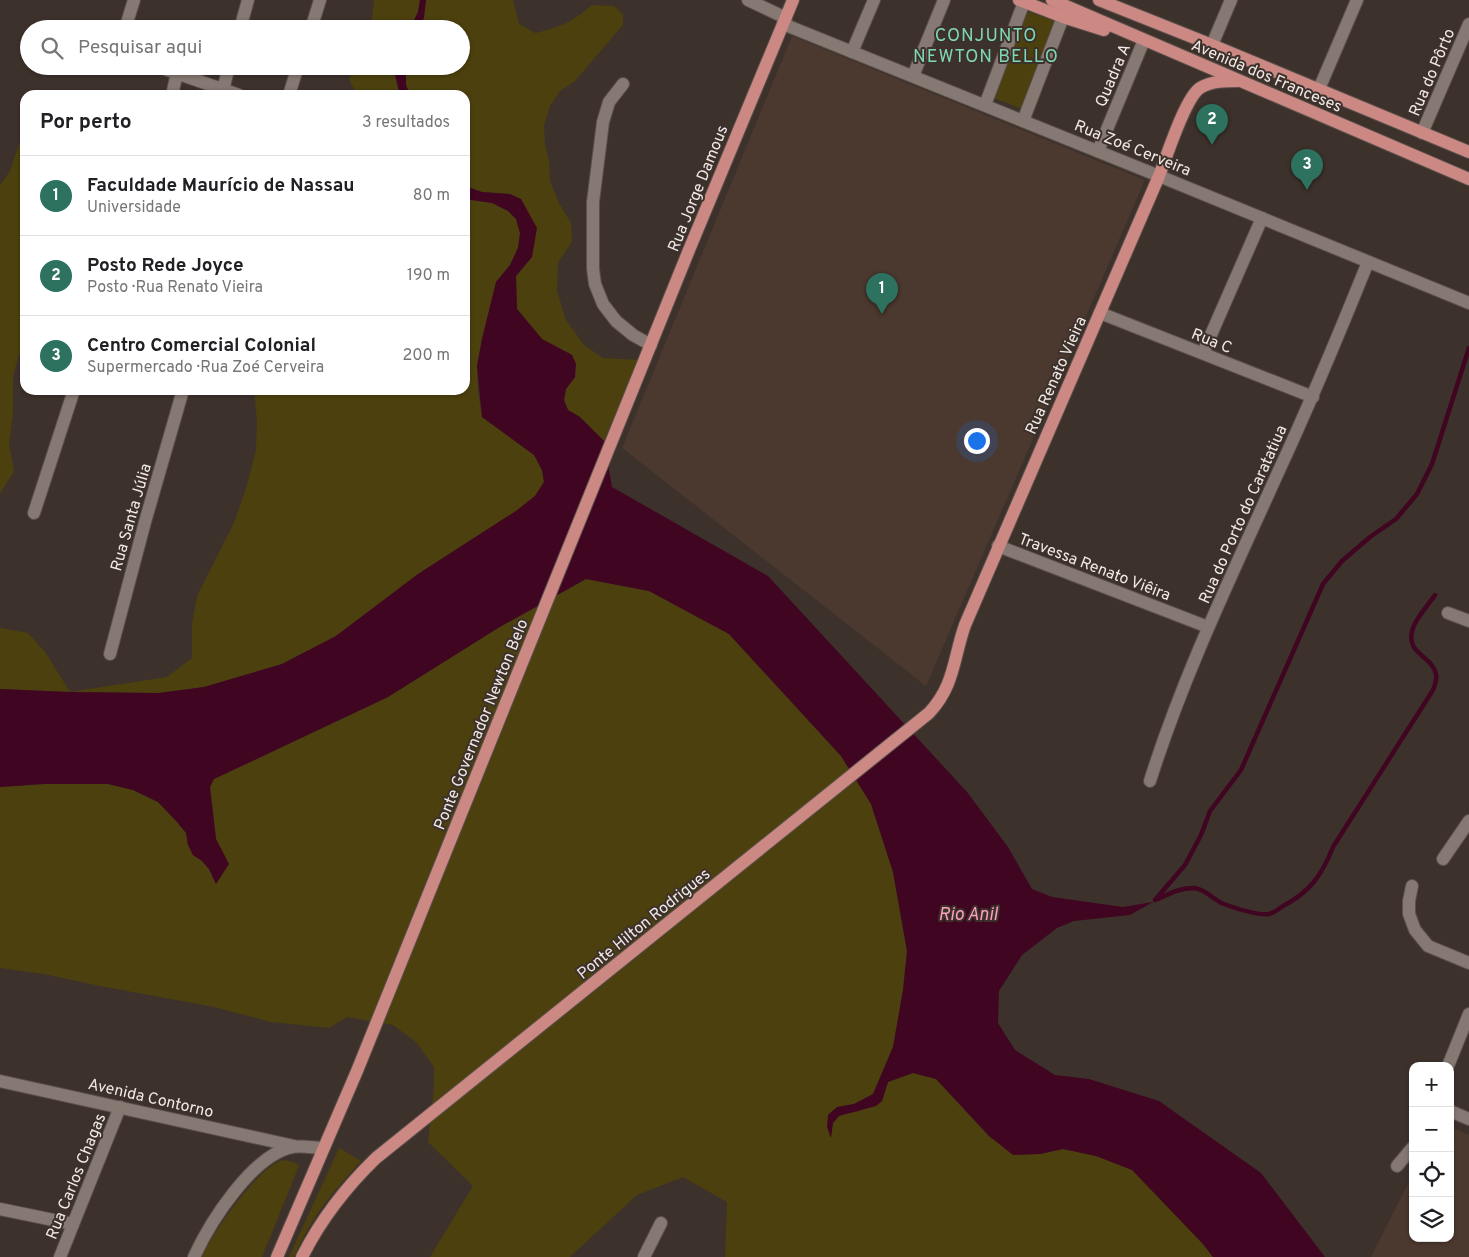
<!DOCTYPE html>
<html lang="pt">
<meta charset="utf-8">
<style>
:root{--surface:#fff;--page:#f2f2f2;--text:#202124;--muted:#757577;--line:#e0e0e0;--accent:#2d725e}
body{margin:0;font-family:Overpass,sans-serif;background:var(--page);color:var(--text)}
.controls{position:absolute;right:15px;bottom:15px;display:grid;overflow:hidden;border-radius:10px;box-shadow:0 1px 4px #0004}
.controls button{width:45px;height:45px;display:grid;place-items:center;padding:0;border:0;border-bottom:1px solid var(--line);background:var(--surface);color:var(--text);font:25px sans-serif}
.you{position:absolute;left:976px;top:440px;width:18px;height:18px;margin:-12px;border:4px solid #fff;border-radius:50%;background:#1a73e8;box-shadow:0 0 0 8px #1a73e833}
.badge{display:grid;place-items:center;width:32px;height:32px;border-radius:50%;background:var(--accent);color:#fff;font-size:16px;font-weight:700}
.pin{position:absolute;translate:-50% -41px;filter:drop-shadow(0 1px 2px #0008)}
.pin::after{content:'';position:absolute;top:26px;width:18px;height:15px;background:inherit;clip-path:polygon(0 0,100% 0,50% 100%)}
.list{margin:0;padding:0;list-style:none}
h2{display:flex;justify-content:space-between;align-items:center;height:65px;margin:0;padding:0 20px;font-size:21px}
h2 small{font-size:16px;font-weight:400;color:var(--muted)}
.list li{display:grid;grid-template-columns:32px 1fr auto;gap:15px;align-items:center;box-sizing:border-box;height:80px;padding:0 20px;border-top:1px solid var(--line)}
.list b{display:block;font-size:19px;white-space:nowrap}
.list p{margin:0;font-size:16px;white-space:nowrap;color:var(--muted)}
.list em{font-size:16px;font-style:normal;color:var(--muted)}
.icon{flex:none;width:28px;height:28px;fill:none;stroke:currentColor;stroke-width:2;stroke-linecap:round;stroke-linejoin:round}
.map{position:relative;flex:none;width:1469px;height:1257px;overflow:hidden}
.search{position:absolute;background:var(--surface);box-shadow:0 1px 4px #0004;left:20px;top:20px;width:450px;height:55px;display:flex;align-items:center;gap:12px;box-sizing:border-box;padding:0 18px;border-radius:28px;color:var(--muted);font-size:19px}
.panel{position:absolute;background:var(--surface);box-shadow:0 1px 4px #0004;left:20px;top:90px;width:450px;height:305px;border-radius:15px}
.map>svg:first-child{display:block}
.built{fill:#4b382f}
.green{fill:#4c400e}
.water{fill:#400520}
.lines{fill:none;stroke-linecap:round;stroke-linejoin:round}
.stream{stroke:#400520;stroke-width:4.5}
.minor-casing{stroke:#594f4b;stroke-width:14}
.tertiary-casing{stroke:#594f4b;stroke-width:14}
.primary-casing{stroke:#594f4b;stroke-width:14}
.minor{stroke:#867872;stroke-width:12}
.tertiary{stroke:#867872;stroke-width:12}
.primary{stroke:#cc8883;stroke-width:12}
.labels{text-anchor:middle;stroke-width:4;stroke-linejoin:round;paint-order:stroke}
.street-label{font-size:16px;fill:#f1e9e6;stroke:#3d312b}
.neighbourhood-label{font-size:18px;letter-spacing:1px;fill:#7fd8b5;stroke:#3d312b}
.water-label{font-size:18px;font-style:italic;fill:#fda0bf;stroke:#3d312b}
</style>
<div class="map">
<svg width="1469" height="1257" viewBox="0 0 1469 1257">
<rect width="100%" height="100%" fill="#3d312b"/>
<g class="built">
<path d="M792 36 1145 180 926 686 622 448Z"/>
<path d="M1450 1127 1469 1135V1257H1371L1413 1174V1238H1450Z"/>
</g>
<g class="green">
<path d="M374 0H420L418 12 410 29H368L372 20Z"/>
<path d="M426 0H513L519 24 535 33C561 27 572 22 592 5L614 6 623 14V25L575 81 560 91 550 106 544 126 545 145 549 161 550 181 559 203 571 223 572 241 558 263 557 291 566 320 584 345 603 358 640 360 604 441 580 417 568 410 564 400 566 389 575 377 572 355 542 339 517 309 516 276 532 257 510 194 482 192 465 186V95H410L406 85V66H461V29H420L424 17Z"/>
<path d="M1028 12 1055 21 1022 109 994 98Z"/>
<path d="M354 66H396L394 71 400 95H357L349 79Z"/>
<path d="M25 126V335L13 376V414L9 443 14 472 0 493V185L10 171Z"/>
<path d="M465 199 492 203 508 211 516 219 520 233 518 248 510 265 496 282 482 339 477 366 478 391 482 417 534 455 542 470 544 482 535 496 516 511 418 574 336 636 282 664 204 687 159 693 70 692 0 689V628L28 633 45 652 70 692 167 677 192 658V624L197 596 234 523 247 485 256 450 257 421 254 390H465Z"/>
<path d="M586 579 649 591 729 634 841 756 871 804 893 872 907 952 903 990 893 1047 873 1094 854 1104 838 1107 828 1115 830 1137 833 1123 839 1116 845 1113 857 1112 882 1101 888 1082 913 1073 936 1079 989 1136 1040 1154 1063 1149 1096 1156 1133 1170 1203 1244 1213 1257H725L727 1202 683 1177 637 1195 570 1257H430L473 1186 428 1142 434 1087V1067L416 1042 393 1025 347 1017 329 1028 271 1022 214 1007 100 986 44 974 0 968V787L44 784H108L133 790 158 802 177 822 186 833 188 845 193 855 202 861 209 869 216 884 228 864 216 839 210 787 214 779 388 697 498 628Z"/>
<path d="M339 1148 361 1161C331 1194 312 1216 294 1257H289Z"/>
<path d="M283 1160 294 1162 299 1166 262 1257H202C211 1234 259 1166 283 1160Z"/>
</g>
<g class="water">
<path d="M420 0H426L424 17 420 29H410L418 12Z"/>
<path d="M396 66H406V85L410 95H400L394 71Z"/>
<path d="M465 186 482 192 510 194 521 199 537 228 532 257 516 276 517 309 542 339 572 355 576 364 575 377 566 389 564 400 568 410 580 417 604 441 612 487 768 576 967 792 1008 847 1032 889 1052 897 1123 907 1153 902 1130 915 1074 921 1057 928 1022 955 999 991 998 1023 1015 1050 1055 1075 1089 1079 1159 1101 1261 1173 1325 1257H1213L1203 1244 1132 1170 1096 1156 1063 1149 1040 1154 1013 1155 989 1136 936 1079 913 1073 888 1082 882 1101 876 1106 839 1116 833 1123 831 1138 827 1127 828 1115 837 1107 854 1104 873 1094 893 1047 903 990 907 951 893 872 871 804 841 756 729 634 649 591 586 579 498 628 388 697 214 779 210 787 216 839 229 864 216 884 209 869 202 861 193 855 188 845 186 833 177 822 158 802 133 790 108 784H44L0 787V689L70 692 159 693 204 687 282 664 336 636 418 574 516 511 535 496 544 482 542 470 534 455 482 417 477 366 482 339 496 282 510 265 518 248 520 233 516 219 508 211 492 203 465 199Z"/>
</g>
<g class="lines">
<g class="stream">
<path d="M1158 899C1170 893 1180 888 1194 888 1206 889 1213 900 1224 904 1235 908 1257 916 1269 914 1273 913 1279 909 1283 906 1310 892 1322 875 1333 847L1433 690C1435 685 1437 679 1436 674 1432 655 1404 654 1413 628 1416 618 1429 604 1435 595"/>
<path d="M1155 900 1185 865 1201 835 1210 811 1241 770 1323 584 1342 561 1370 537 1396 519 1417 494 1432 464 1469 348"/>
</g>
<g class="minor-casing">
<g id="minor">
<path d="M748 0 786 18"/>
<path d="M125 29 134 0"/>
<path d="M240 29 248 0"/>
<path d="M311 29 320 0"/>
<path d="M1212 45 1231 0"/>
<path d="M852 52 874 0"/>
<path d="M156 66 239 95"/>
<path d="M913 76 944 0"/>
<path d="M623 84 609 102 603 122 593 202V269L595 284 603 304 616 321 633 335 651 345"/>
<path d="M1319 89 1357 0"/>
<path d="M223 90 229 66"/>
<path d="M172 95 177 73"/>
<path d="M289 95 298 66"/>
<path d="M985 105 1024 2"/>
<path d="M1023 121 1063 17"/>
<path d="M1422 133 1469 24"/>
<path d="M1098 151 1144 40"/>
<path d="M1100 313 1313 397"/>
<path d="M1203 353 1262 218"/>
<path d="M34 513 74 390"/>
<path d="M998 546 1208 627"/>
<path d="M1448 613 1469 621"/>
<path d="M110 654 145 522 183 390"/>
<path d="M1150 781C1183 676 1231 577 1276 477 1309 406 1339 334 1368 262"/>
<path d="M1443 859 1469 821"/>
<path d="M1412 886 1409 901V914L1415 930 1428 946 1469 963"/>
<path d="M1448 1066 1469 1014"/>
<path d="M0 1081 294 1146"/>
<path d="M1450 1111 1469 1119"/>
<path d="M1397 1166 1413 1147"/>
<path d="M0 1209 73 1224"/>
<path d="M60 1257 120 1107"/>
<path d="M644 1257 661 1223"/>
</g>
</g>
<g class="tertiary-casing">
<g id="tertiary">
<path d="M783 24 1159 176 1469 303"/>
<path d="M194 1257C210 1222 253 1154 293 1147 302 1145 314 1148 323 1148"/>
</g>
</g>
<g class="primary-casing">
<g id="primary">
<path d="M1019 0 1063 17 1104 30"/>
<path d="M1052 0 1469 179"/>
<path d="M1099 0 1212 45 1469 152"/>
<path d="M277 1257 357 1071 689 250 793 0"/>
<path d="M302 1257C321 1219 345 1188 376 1158L929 713C955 685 953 659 965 625L1159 176C1167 156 1185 98 1200 88 1211 81 1226 81 1238 81"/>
</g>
</g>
<use href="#minor" class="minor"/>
<use href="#tertiary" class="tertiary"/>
<use href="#primary" class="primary"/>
</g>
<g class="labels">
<g class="street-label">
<text transform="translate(1431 72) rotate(-67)" y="6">Rua do Pôrto</text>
<text transform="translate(1112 75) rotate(-67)" y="6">Quadra A</text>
<text transform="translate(1267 75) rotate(23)" y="6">Avenida dos Franceses</text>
<text transform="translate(1133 147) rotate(22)" y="6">Rua Zoé Cerveira</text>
<text transform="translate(697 188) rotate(-68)" y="6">Rua Jorge Damous</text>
<text transform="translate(1212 340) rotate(22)" y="6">Rua C</text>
<text transform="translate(1055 375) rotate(-66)" y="6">Rua Renato Vieira</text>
<text transform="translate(1242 514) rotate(-66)" y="6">Rua do Porto do Caratatiua</text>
<text transform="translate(130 517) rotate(-74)" y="6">Rua Santa Júlia</text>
<text transform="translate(1095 566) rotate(21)" y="6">Travessa Renato Viêira</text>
<text transform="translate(480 724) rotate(-68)" y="6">Ponte Governador Newton Belo</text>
<text transform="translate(643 923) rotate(-39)" y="6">Ponte Hilton Rodrigues</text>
<text transform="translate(151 1097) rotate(13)" y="6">Avenida Contorno</text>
<text transform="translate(75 1176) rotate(-68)" y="6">Rua Carlos Chagas</text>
</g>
<g class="neighbourhood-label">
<text x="986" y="41">CONJUNTO<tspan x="986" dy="21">NEWTON BELLO</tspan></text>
</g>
<g class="water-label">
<text x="968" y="920">Rio Anil</text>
</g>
</g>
</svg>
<div class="controls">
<button>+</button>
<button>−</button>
<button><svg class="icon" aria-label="locate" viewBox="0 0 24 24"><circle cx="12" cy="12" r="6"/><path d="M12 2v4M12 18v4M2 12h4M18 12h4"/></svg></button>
<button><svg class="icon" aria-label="layers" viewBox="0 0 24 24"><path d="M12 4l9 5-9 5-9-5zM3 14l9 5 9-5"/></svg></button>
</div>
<div class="you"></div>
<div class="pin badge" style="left:882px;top:314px">1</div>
<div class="pin badge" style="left:1212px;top:145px">2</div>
<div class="pin badge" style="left:1307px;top:190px">3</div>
<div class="search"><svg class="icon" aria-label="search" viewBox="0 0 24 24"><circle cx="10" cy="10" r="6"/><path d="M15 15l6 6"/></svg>Pesquisar aqui</div>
<section class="panel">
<h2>Por perto<small>3 resultados</small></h2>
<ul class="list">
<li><span class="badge">1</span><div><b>Faculdade Maurício de Nassau</b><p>Universidade</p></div><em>80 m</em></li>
<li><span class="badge">2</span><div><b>Posto Rede Joyce</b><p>Posto · Rua Renato Vieira</p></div><em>190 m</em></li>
<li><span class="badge">3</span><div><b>Centro Comercial Colonial</b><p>Supermercado · Rua Zoé Cerveira</p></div><em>200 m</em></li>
</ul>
</section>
</div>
